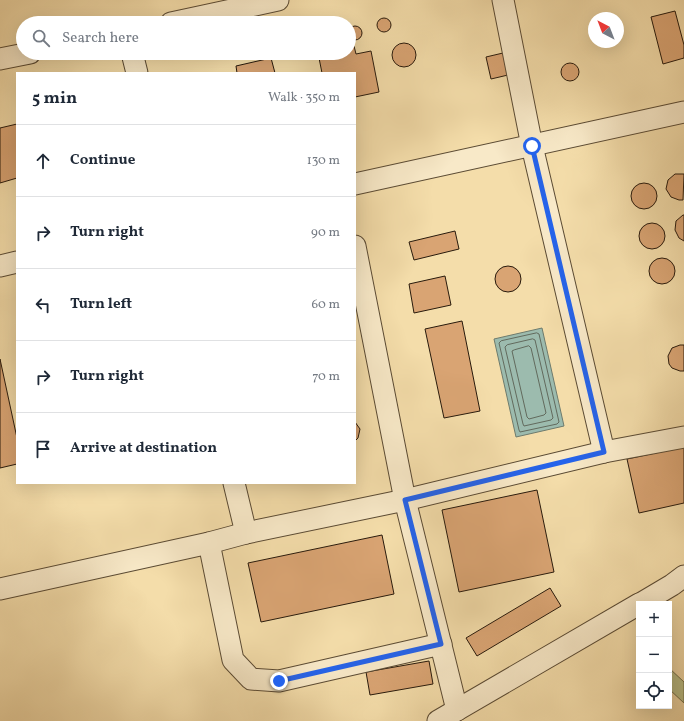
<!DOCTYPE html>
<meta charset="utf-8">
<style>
:root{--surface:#fff;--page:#f2f2f3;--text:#1f2937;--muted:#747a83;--line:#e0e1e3}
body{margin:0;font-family:Vollkorn,serif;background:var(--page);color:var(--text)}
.controls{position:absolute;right:12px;bottom:12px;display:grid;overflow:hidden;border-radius:0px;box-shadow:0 4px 16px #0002}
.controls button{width:36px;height:36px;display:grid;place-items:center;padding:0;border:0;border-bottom:1px solid var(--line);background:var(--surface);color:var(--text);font:20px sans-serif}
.compass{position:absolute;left:588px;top:12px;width:36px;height:36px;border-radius:50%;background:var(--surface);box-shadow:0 4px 16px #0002;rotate:318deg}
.stop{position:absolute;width:12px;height:12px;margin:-9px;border:3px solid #2563eb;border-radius:50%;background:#fff}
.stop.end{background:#2563eb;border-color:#fff;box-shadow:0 1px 4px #0008}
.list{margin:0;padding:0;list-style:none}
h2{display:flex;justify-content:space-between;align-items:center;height:52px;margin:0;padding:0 16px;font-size:17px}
h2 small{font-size:13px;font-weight:400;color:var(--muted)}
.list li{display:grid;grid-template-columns:26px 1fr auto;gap:12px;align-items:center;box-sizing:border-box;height:72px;padding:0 16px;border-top:1px solid var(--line)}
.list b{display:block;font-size:15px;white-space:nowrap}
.list em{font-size:13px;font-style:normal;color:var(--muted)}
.icon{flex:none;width:22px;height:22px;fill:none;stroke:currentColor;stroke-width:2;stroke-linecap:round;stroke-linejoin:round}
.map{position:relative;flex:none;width:684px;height:721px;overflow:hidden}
.search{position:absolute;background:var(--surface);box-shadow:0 4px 16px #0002;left:16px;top:16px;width:340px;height:44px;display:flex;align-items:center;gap:10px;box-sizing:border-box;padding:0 14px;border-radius:22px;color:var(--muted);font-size:15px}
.panel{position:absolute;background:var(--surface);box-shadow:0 4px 16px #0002;left:16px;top:72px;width:340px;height:412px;border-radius:0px}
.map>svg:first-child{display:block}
.green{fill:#bac18a;stroke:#716e4b}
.water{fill:#9cbbae;stroke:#6e7b6d}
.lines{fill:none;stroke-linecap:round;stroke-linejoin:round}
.shore{stroke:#626a5d;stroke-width:1}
.building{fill:#d9a473;stroke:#281a0c}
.minor-casing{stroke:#5b4b34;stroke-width:23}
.minor{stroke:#f8e9c8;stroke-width:21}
.route{stroke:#2563eb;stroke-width:5}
</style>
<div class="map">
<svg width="684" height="721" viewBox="0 0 684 721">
<rect width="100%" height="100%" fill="#f4ddaa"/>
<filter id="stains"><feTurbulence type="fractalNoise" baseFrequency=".005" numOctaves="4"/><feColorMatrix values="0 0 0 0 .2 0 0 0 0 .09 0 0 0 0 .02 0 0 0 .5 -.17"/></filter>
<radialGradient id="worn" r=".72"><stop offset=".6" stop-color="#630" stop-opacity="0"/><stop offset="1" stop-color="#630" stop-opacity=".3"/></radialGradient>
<path class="green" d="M669 668 684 682V703L669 689Z"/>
<path class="water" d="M542 328 564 426 516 437 494 339Z"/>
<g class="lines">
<g class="shore">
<path d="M537 333 539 334 559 422 557 424 520 432 519 430 499 343 501 341Z"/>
<path d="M533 339 535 340 553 418 551 420 524 426 523 424 505 347 507 345Z"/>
<path d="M529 346 531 348 546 413 544 415 529 419 527 417 512 351 514 350Z"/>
</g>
</g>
<g class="building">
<path d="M675 11 684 45V58L663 64 651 17Z"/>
<circle cx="384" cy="25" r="7"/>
<circle cx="355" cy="33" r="7"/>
<circle cx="404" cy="55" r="12"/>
<path d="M354 46 356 54 371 51 379 92 355 97V73H322L318 53H349V47Z"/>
<path d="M503 53 508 75 491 79 486 57Z"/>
<path d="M271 58 275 73H237L236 66Z"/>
<circle cx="570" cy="72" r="9"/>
<path d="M17 124V178L0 183V128Z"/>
<path d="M675 174H684L683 200H679L671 197 666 189 668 180Z"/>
<circle cx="644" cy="196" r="13"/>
<path d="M683 215H684V241L679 238 675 230 676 221Z"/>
<circle cx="652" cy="236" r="13"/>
<path d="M455 231 459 249 414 260 409 242Z"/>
<circle cx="662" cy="271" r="13"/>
<circle cx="508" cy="279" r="13"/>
<path d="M445 276 451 305 414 313 409 284Z"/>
<path d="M462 321 480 411 444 418 425 329Z"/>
<path d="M680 345H684V371H680L672 368 669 364 668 356 672 348Z"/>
<path d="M0 359 17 438V464L0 468Z"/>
<path d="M355 422 360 429 358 438 355 441Z"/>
<path d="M684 447V503L639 513 627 459Z"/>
<path d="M537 490 554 572 459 592 442 510Z"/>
<path d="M382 535 394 594 261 622 248 563Z"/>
<path d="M550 588 561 606 477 656 466 638Z"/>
<path d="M429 661 433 684 370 695 366 672Z"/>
</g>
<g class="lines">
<g class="minor-casing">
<g id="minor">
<path d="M503 0 532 146 604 452"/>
<path d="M171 23 278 0"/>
<path d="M132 53 137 73"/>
<path d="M0 59 30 53"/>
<path d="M355 184 684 112"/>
<path d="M355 246 405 500 457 710"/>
<path d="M0 266 17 262"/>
<path d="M234 483 246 533"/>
<path d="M209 543 233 660 251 679 279 681 441 644"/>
<path d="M0 589 209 543 246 533 405 500 604 452 684 437"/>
<path d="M640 604 672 585 684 576"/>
<path d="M438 721 639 604"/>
</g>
</g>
<use href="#minor" class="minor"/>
</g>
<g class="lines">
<path class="route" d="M279 681 441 644 405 500 604 452 532 146"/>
</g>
<rect width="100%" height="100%" filter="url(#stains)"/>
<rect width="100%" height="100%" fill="url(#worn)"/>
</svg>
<div class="controls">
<button>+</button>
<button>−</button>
<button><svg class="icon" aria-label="locate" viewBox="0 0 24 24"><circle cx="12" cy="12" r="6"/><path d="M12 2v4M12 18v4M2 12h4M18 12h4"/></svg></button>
</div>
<svg class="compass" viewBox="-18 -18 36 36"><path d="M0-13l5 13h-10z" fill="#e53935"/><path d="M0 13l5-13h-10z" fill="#747a83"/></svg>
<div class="stop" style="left:532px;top:146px"></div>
<div class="stop end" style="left:279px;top:681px"></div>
<div class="search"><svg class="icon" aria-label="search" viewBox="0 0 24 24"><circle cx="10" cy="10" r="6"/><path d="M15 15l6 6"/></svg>Search here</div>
<section class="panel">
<h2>5 min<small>Walk · 350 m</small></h2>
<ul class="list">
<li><svg class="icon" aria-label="ahead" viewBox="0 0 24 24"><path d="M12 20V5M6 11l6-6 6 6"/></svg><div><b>Continue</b></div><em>130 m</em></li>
<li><svg class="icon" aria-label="right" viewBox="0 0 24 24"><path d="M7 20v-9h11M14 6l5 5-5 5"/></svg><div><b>Turn right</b></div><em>90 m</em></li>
<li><svg class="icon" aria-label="left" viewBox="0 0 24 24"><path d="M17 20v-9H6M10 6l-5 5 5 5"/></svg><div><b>Turn left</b></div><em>60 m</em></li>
<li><svg class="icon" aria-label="right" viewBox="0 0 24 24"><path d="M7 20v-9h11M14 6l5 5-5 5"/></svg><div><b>Turn right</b></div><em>70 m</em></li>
<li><svg class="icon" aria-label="arrive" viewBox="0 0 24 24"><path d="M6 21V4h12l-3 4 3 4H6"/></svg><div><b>Arrive at destination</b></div></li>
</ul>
</section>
</div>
